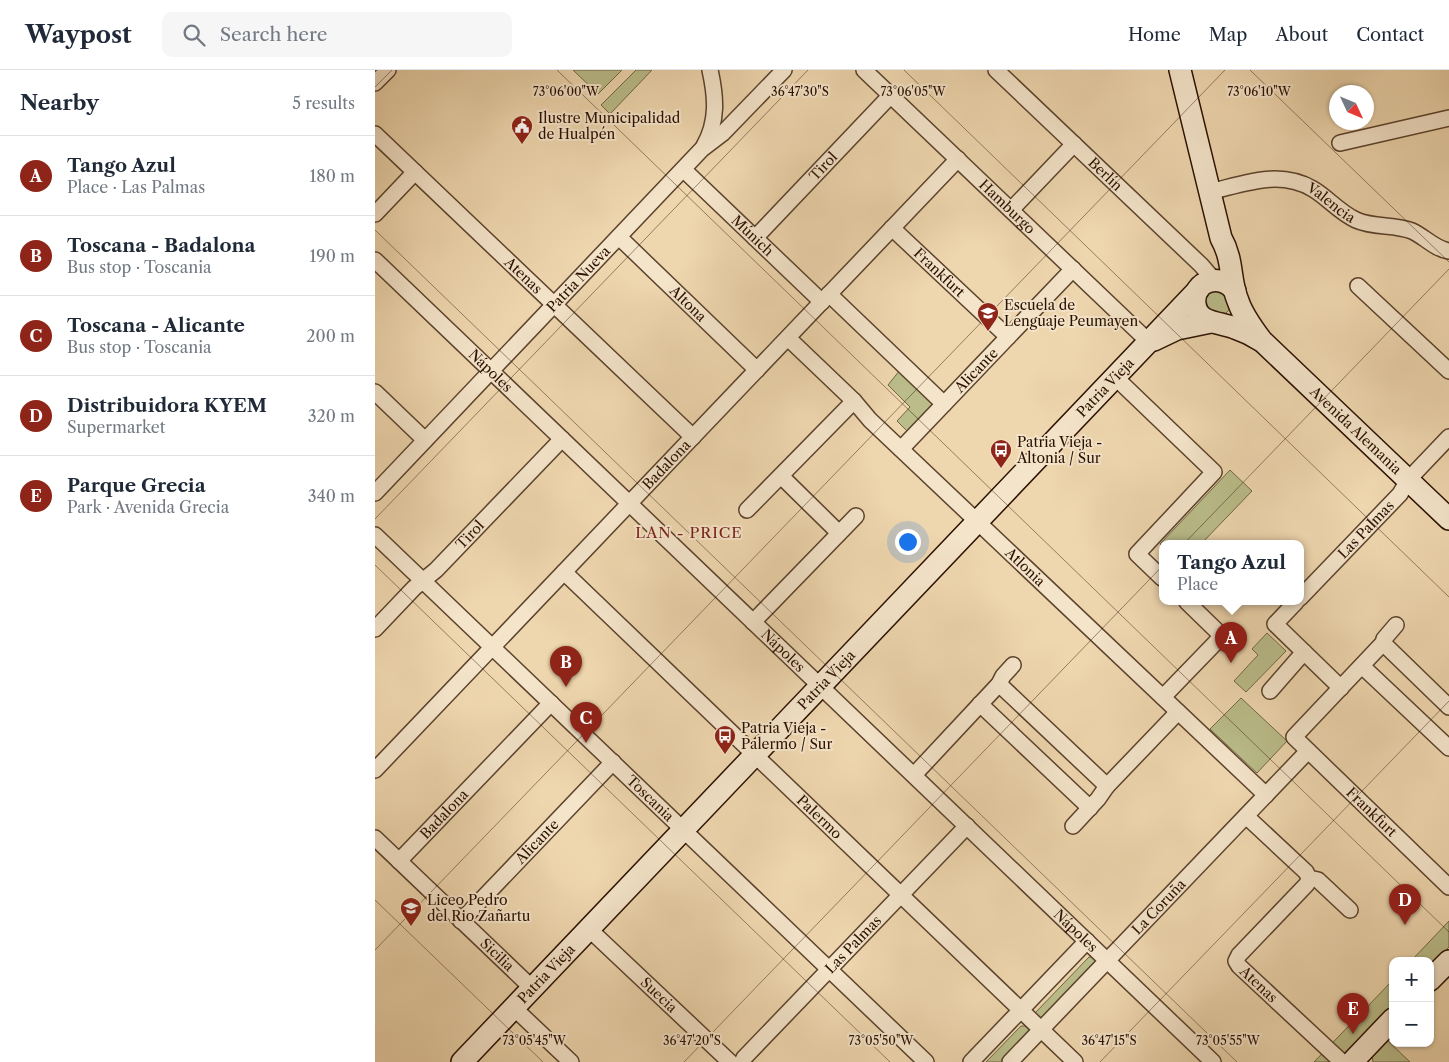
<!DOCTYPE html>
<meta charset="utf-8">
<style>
:root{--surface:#fff;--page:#f6f6f7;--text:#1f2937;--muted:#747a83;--line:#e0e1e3;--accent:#8f2418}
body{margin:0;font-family:"Libre Caslon Text",serif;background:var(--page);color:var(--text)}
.controls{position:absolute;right:15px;bottom:15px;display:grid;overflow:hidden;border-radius:10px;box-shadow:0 1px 4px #0004}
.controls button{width:45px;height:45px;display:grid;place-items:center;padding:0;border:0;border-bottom:1px solid var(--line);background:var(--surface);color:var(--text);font:25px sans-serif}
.compass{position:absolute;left:954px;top:15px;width:45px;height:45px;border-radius:50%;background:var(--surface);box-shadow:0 1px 4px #0004;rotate:134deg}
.you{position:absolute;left:532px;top:471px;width:18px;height:18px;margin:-12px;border:4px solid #fff;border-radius:50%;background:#1a73e8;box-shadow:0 0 0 8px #1a73e833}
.badge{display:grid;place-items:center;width:32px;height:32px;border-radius:50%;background:var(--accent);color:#fff;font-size:16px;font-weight:700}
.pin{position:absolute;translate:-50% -41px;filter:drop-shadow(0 1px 2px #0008)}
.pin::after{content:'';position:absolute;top:26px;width:18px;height:15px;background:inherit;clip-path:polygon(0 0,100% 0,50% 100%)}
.popup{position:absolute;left:784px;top:470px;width:145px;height:65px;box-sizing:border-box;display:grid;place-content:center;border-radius:10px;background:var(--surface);filter:drop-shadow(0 1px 4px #0005);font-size:16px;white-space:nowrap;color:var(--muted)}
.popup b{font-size:19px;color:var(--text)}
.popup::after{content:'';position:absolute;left:50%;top:100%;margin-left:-10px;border:10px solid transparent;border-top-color:var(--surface)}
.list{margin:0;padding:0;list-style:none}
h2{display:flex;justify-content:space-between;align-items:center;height:65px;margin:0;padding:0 20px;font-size:21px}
h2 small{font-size:16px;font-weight:400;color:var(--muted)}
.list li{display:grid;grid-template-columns:32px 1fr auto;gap:15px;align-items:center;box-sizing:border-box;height:80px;padding:0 20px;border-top:1px solid var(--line)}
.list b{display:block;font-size:19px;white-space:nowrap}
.list p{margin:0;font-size:16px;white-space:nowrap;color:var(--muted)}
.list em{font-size:16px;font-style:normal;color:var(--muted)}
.icon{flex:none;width:28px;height:28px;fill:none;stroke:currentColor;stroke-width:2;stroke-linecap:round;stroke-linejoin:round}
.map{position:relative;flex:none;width:1074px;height:992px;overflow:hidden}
header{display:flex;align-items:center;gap:30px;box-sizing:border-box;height:70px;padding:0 25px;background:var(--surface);border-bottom:1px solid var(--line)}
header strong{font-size:24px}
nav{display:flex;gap:28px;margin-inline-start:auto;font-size:18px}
.search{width:350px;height:45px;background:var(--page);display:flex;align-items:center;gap:12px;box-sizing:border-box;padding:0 18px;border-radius:10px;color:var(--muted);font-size:19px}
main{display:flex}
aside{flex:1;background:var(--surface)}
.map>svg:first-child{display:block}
.green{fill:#babd8a;stroke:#726646}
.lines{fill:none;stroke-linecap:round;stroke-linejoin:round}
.street-casing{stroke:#5b422c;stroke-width:18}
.secondary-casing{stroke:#2a1001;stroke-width:24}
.street{stroke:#f4e4ca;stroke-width:15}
.secondary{stroke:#f4e4ca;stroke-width:21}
.ticks{fill:none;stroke:#2a1001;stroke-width:1;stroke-opacity:0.45}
.labels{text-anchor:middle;stroke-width:4;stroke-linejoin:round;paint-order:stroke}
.poi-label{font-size:14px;fill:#2a1001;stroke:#f4e4ca;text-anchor:start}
.street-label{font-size:14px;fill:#2a1001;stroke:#f4e4ca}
.neighbourhood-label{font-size:15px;letter-spacing:1px;fill:#7a1f14;stroke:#f4e4ca}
.ticks-label{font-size:12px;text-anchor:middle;fill:#2a1001;stroke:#f4e4ca;stroke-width:4;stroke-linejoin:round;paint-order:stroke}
</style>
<header>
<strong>Waypost</strong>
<div class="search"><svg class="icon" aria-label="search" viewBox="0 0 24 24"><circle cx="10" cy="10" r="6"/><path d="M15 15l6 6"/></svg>Search here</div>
<nav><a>Home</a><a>Map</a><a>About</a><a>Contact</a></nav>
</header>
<main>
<aside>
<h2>Nearby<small>5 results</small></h2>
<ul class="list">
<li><span class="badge">A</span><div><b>Tango Azul</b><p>Place · Las Palmas</p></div><em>180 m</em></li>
<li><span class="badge">B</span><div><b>Toscana - Badalona</b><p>Bus stop · Toscania</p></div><em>190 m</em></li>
<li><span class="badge">C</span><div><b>Toscana - Alicante</b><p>Bus stop · Toscania</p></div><em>200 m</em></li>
<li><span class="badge">D</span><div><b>Distribuidora KYEM</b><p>Supermarket</p></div><em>320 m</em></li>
<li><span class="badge">E</span><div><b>Parque Grecia</b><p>Park · Avenida Grecia</p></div><em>340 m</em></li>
</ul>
</aside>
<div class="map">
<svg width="1074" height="992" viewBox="0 0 1074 992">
<rect width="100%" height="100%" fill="#eed6ae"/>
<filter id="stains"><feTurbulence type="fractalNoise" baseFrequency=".004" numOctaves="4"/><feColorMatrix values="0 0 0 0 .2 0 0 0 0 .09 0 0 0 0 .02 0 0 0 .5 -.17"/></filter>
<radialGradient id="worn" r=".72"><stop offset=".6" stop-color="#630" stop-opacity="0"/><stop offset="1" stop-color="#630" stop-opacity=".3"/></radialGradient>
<g class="green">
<path d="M198 0H247L223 24Z"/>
<path d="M261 0H277L235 44 226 35Z"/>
<path d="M847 216 856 238 848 246 841 248 825 230 826 226Z"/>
<path d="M525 300 561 334 537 366 522 351 535 337 513 315Z"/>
<path d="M855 400 877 421 826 474H787V476L785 474Z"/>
<path d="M892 563 911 581 871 622 859 611 883 585 877 579Z"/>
<path d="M866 628 912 671 882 703 835 659Z"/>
<path d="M1074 851V877L1055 896V891H1036Z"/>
<path d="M714 887H717L722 892 668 951 659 945 660 943Z"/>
<path d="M1018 910V936L965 992H939Z"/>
<path d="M646 956H650L654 959 655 964 628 992H611Z"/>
<path d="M1011 969 1035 992H998L997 985Z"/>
</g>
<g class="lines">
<g class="street-casing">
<g id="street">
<path id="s1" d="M489 0 774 272"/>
<path id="s2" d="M621 0 826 195 839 210"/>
<path d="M0 13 13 0"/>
<path id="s3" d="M0 64 318 367"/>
<path d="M965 73 1074 48"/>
<path d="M329 76C343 51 341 27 335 0"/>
<path id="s4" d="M309 100 447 232"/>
<path id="s5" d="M834 122C869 114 904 99 938 119 953 128 964 142 981 150 999 158 1019 154 1037 161 1050 167 1060 179 1074 181"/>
<path d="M636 140 699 74"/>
<path d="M0 144 40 102"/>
<path id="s6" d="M517 158 633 267"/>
<path id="s7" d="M244 167 382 300"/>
<path id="s8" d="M380 168 516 25"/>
<path id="s9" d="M0 190 838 992"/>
<path d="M983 216 1074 301"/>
<path d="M454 224 569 334"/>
<path id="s10" d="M413 268 479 331 495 350 891 725"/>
<path d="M741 308 839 402 762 484 787 508"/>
<path d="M0 322 50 370"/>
<path id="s11" d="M526 379 698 199"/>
<path d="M406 406 464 463"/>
<path id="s12" d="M0 423 327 79 348 63 409 0"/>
<path d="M372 440 479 331"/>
<path id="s13" d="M0 465 551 992"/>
<path id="s14" d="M189 502 700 992"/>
<path id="s15" d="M925 528 1025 424 1033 410 1074 367"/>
<path d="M921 532 900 554 966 618"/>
<path d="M378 552 481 446"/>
<path id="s16" d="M1021 555 1009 569 1008 573 919 667 1074 817"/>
<path id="s17" d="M0 559 39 518 61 500 187 369"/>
<path d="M1008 573 1074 637"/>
<path d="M987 596 1074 678"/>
<path d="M624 614 732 716"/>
<path d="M895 621 929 582"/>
<path d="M788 627 847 566 812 532"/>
<path d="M605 634 715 738"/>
<path id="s18" d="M0 700 583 89"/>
<path d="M539 705 624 614 628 606 638 595"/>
<path d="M871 746 931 802 934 808 943 810 975 840"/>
<path d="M698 756 723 729 732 716 803 642"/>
<path id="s19" d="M0 768 157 918"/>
<path id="s20" d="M24 791 176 633"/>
<path id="s21" d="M934 808 932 814 864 885 861 891 864 896 967 992"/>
<path id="s22" d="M86 851 238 692"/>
<path id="s23" d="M214 859 355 992"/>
<path d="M139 938 196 992"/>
<path id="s24" d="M367 992 369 988 592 756"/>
<path d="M596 992 712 871"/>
<path id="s25" d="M635 992 933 681"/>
</g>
</g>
<g class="secondary-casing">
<g id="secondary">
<path id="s26" d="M805 0 846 168C859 191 854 210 863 231 868 246 878 259 887 271L1074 449"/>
<path d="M860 221C848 203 817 209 820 234 822 254 846 252 860 258 869 261 877 265 885 270"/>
<path d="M779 270 802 259 836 252"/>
<path d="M1055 910 1074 891"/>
<path id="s27" d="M87 992 823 220"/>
<path d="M977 992 1018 949"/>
</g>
</g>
<use href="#street" class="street"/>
<use href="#secondary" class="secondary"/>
</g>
<path class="ticks" d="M182 0 1074 862M529 0 1074 527M875 0 1074 192M0 17 17 0M0 160 862 992M0 449 433 0M0 495 515 992M0 830 168 992M0 880 850 0M309 992 1074 199M725 992 1074 631"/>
<defs>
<g id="civic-pin" transform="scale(1.125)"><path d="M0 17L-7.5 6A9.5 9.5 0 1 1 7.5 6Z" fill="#8f2418" stroke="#f4e4ca"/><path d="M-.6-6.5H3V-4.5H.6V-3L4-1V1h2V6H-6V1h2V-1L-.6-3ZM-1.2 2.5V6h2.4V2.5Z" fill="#fff"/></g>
<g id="school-pin" transform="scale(1.125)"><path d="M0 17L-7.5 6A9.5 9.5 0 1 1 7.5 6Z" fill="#8f2418" stroke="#f4e4ca"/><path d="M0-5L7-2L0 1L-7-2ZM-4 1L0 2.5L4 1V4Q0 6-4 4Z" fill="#fff"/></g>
<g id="bus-pin" transform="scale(1.125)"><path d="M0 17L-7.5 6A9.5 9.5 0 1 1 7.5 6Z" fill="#8f2418" stroke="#f4e4ca"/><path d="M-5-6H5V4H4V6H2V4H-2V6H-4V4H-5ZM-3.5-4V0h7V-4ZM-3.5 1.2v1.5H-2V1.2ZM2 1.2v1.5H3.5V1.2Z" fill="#fff"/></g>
</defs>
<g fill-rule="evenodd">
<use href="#civic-pin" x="147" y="56"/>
<use href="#school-pin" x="613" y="243"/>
<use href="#bus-pin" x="626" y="380"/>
<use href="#bus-pin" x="350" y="666"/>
<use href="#school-pin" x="36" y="838"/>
</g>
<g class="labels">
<g class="poi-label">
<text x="163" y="53">Ilustre Municipalidad<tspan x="163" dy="16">de Hualpén</tspan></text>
<text x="629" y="240">Escuela de<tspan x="629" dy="16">Lenguaje Peumayen</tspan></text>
<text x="642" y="377">Patria Vieja -<tspan x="642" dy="16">Altonia / Sur</tspan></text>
<text x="366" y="663">Patria Vieja -<tspan x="366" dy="16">Palermo / Sur</tspan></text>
<text x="52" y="835">Liceo Pedro<tspan x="52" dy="16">del Rio Zañartu</tspan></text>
</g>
<g class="street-label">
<text dy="5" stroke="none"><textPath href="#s8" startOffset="99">Tirol</textPath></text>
<text dy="5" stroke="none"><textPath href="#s2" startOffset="151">Berlín</textPath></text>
<text dy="5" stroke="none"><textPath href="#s5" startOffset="130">Valencia</textPath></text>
<text dy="5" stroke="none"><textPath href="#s1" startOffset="198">Hamburgo</textPath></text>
<text dy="5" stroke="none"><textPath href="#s4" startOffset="95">Múnich</textPath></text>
<text dy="5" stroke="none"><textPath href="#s6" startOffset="65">Frankfurt</textPath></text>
<text dy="5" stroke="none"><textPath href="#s3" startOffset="205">Atenas</textPath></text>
<text dy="5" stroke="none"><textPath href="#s12" startOffset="295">Patria Nueva</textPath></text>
<text dy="5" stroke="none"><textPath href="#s7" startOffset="96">Altona</textPath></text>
<text dy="5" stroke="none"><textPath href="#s11" startOffset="109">Alicante</textPath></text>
<text dy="5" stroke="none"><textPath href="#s9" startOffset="160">Nápoles</textPath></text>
<text dy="5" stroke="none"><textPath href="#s27" startOffset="932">Patria Vieja</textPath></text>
<text dy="5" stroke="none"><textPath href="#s26" startOffset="415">Avenida Alemania</textPath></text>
<text dy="5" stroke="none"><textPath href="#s18" startOffset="422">Badalona</textPath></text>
<text dy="5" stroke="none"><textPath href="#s15" startOffset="95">Las Palmas</textPath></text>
<text dy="5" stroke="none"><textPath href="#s17" startOffset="134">Tirol</textPath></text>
<text dy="5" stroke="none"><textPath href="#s10" startOffset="330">Atlonia</textPath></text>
<text dy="5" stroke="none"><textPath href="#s9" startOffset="565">Nápoles</textPath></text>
<text dy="5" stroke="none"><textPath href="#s27" startOffset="528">Patria Vieja</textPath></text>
<text dy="5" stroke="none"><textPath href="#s13" startOffset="381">Toscania</textPath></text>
<text dy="5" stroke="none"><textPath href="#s16" startOffset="260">Frankfurt</textPath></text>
<text dy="5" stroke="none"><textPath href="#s20" startOffset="65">Badalona</textPath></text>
<text dy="5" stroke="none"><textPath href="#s14" startOffset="354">Palermo</textPath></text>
<text dy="5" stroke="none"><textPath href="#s22" startOffset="110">Alicante</textPath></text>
<text dy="5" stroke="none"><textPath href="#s25" startOffset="215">La Coruña</textPath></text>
<text dy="5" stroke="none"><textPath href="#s9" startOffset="970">Nápoles</textPath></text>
<text dy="5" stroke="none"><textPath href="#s24" startOffset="162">Las Palmas</textPath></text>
<text dy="5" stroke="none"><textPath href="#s19" startOffset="169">Sicilia</textPath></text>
<text dy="5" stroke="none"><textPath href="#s27" startOffset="122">Patria Vieja</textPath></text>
<text dy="5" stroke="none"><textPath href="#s21" startOffset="144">Atenas</textPath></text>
<text dy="5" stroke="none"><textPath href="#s23" startOffset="96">Suecia</textPath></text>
</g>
<g class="neighbourhood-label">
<text x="314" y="468">LAN - PRICE</text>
</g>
</g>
<g class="ticks-label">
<text x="191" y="26">73°06'00"W</text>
<text x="538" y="26">73°06'05"W</text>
<text x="884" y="26">73°06'10"W</text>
<text x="425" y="26">36°47'30"S</text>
<text x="317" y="975">36°47'20"S</text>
<text x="734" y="975">36°47'15"S</text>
<text x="159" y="975">73°05'45"W</text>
<text x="506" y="975">73°05'50"W</text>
<text x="853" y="975">73°05'55"W</text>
</g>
<rect width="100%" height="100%" filter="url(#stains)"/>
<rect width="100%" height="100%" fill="url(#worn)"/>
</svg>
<div class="controls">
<button>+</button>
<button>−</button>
</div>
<svg class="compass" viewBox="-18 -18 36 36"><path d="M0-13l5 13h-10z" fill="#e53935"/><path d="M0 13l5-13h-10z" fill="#747a83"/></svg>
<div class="you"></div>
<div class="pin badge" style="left:856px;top:593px">A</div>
<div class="popup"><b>Tango Azul</b>Place</div>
<div class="pin badge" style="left:191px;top:617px">B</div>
<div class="pin badge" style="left:211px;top:673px">C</div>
<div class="pin badge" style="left:1030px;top:855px">D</div>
<div class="pin badge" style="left:978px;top:964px">E</div>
</div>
</main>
